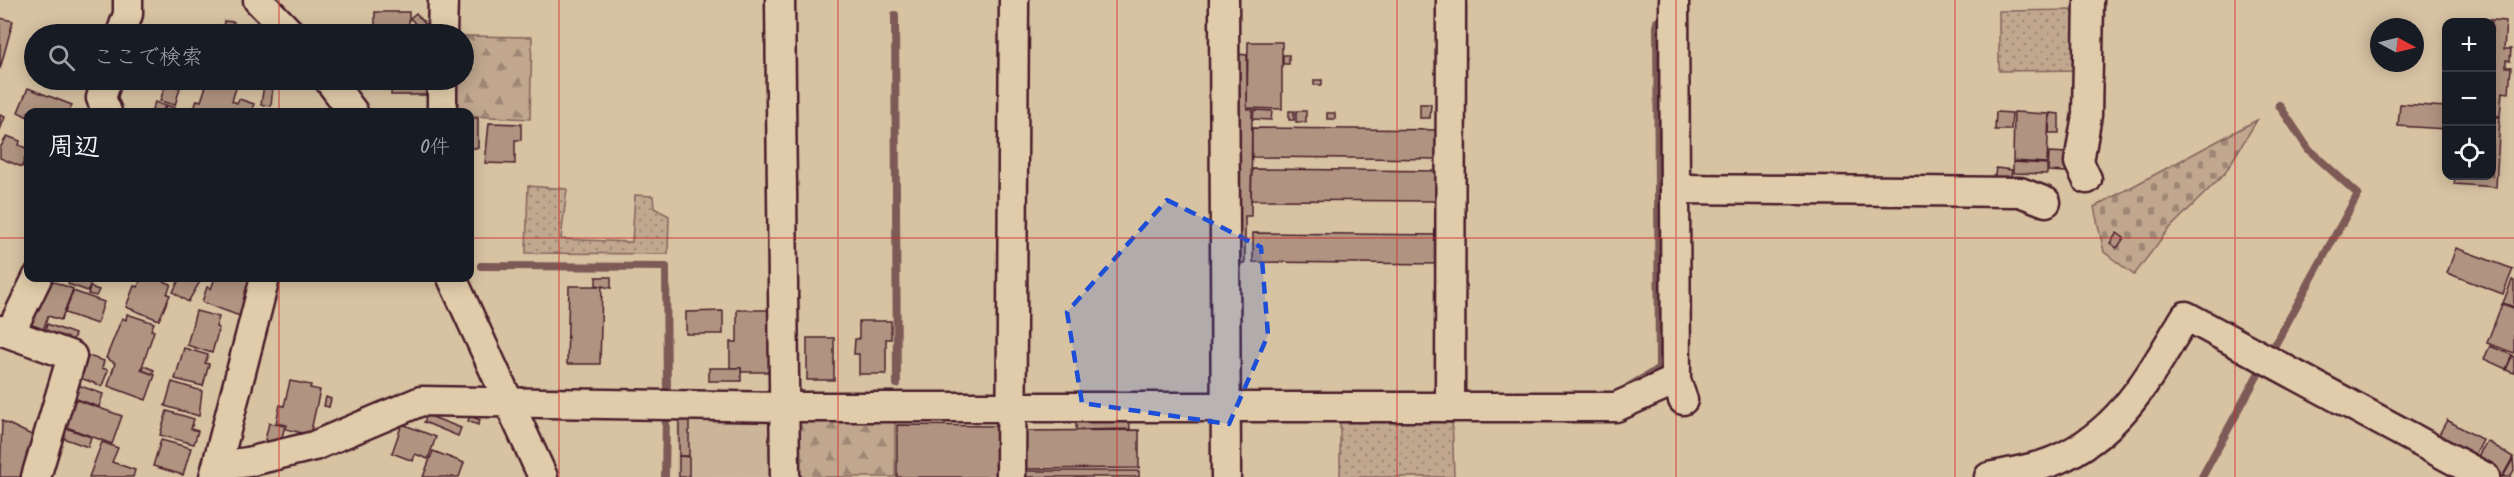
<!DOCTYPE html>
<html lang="ja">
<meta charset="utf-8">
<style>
:root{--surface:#171b24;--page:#242831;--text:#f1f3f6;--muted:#9ea1a6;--line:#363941}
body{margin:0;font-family:Kalam,"Klee One",sans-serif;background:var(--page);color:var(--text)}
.controls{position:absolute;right:18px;top:18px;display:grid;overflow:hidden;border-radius:12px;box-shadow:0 3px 15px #0003}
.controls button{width:54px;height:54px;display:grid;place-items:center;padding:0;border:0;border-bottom:2px solid var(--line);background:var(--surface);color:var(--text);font:30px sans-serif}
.compass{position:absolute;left:2370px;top:18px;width:54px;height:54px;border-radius:50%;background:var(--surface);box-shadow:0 3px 15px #0003;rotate:97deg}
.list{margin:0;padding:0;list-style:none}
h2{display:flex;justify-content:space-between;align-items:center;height:78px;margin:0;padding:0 24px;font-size:26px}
h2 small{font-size:20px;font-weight:400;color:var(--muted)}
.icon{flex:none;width:33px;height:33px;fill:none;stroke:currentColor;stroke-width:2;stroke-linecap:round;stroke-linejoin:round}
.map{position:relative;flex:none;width:2514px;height:477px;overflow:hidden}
.search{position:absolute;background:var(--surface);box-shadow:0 3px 15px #0003;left:24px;top:24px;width:450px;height:66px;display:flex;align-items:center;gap:15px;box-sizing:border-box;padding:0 21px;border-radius:33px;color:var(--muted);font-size:22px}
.panel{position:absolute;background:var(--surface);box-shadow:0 3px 15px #0003;left:24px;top:108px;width:450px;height:174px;border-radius:12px}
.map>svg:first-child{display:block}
.built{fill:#cbb498}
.grass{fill:url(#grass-dots);stroke:#85635c;stroke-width:1.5}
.forest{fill:url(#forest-firs);stroke:#85635c;stroke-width:1.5}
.cemetery{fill:url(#cemetery-stones);stroke:#85635c;stroke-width:1.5}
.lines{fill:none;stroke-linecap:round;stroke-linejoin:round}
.stream{stroke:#7d5a56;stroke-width:8}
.building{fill:#b09481;stroke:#4a1f2b;stroke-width:1.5}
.minor-casing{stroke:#4a1f2b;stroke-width:33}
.minor{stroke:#e0ccaa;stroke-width:28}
.marked{fill:#1d4ed8;fill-opacity:0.2;stroke:#1d4ed8;stroke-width:4.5;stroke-dasharray:12 8;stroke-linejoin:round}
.grid{fill:none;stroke:#cf2828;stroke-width:1.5;stroke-opacity:0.55}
</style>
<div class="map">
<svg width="2514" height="477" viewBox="0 0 2514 477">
<defs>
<pattern id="grass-dots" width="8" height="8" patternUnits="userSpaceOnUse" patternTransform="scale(1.5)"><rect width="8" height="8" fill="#c0a78e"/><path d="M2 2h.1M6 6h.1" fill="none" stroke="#9e8774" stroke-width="1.8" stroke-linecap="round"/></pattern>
<pattern id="forest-firs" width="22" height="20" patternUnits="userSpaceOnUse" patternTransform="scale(1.5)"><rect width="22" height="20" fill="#c0a78e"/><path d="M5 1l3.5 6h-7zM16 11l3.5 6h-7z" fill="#9e8774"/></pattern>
<pattern id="cemetery-stones" width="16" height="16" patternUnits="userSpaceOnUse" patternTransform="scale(1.5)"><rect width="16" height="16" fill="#c0a78e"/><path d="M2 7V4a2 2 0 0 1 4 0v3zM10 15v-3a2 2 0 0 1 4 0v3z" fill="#9e8774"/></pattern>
</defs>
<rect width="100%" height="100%" fill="#d7c2a2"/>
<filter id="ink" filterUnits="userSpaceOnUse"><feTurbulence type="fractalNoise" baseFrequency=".0167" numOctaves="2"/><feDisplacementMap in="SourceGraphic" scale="12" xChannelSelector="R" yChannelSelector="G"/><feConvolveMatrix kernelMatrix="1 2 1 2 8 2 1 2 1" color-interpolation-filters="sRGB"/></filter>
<g filter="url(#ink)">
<path class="built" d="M775 414 779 477H676L677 416Z"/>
<g class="grass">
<path d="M2071 10 2081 22V70L1999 71V11Z"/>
<path d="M528 186 567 189 561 239 632 242 635 195 653 196 654 208 669 216 668 254 526 253Z"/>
<path d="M1452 414 1454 477H1340V415Z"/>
</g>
<g class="forest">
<path d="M464 36 532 37 530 119 470 116V112H457V80H464Z"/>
<path d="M798 415H895V477H790Z"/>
</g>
<path class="cemetery" d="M2257 120 2225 173 2168 230 2134 275 2104 252 2094 207Z"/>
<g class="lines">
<g class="stream">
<path d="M895 15 897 384"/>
<path d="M481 266 666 267 667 394"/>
<path d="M2271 352 2358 194 2309 150 2279 105"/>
<path d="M1628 387 1659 369 1657 22"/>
<path d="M665 477 666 418"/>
<path d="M2202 477 2262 367"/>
</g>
</g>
<g class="building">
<path d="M375 12H409V31L413 30V34H375Z"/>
<path d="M416 13 426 25 421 30 410 18Z"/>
<path d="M0 18 13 21 0 69Z"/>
<path d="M2481 19 2506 21 2504 49H2511L2510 61 2506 60V67H2511L2509 93 2502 92 2500 116 2492 115V22H2481Z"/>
<path d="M224 21 234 22 232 34H222Z"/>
<path d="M1248 42H1282V109L1247 108Z"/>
<path d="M1237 54 1247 55V109H1252L1251 216H1245V263H1235Z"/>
<rect x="1283" y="55" width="6" height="9"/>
<path d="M208 80H220L237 85 232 101 237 103 239 99 254 104 251 112H193L197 100 201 101Z"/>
<path d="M378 80H426V95H391V82H378Z"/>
<rect x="1314" y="80" width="8" height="5"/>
<path d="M166 83 180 88 175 105 160 101Z"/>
<path d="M264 84 273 85 271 106 261 105Z"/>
<path d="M28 88 72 105 69 112H28V117L18 112Z"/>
<path d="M155 102 165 106 162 112H151Z"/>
<path d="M1420 104H1431L1430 118H1420Z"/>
<path d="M2400 104 2446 107V129L2398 126Z"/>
<path d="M166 105 184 111V112H164Z"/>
<path d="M1254 110 1272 111 1271 120 1253 119Z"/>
<rect x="1289" y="111" width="5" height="9"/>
<rect x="1296" y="111" width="10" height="11"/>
<path d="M1996 112 2012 113 2011 130H1995Z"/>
<path d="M2014 112 2049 114 2047 163 2013 161Z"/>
<rect x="1327" y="113" width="8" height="6"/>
<path d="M2050 113 2059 114V133H2049Z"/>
<path d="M0 115 5 117 0 130Z"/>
<path d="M2492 117H2500L2496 187 2454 184 2455 178 2450 176H2492Z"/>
<rect x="470" y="118" width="8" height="30"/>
<path d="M489 123 521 124V140H515V164L485 163Z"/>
<path d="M1252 128 1439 130 1438 159 1252 157Z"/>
<path d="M7 136 20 141 19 145 28 149 22 167 0 158V148Z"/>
<path d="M2049 152 2067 153 2066 172 2048 171Z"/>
<path d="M27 154H28V167L23 165Z"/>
<path d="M2013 162 2047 164V174L2013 173Z"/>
<path d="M1996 168 2012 170 2010 183 1994 181Z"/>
<path d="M1252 169 1438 171V201L1251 200Z"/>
<path d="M1253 233 1439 235 1438 264 1253 262Z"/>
<path d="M2117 233 2124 238 2117 248 2110 243Z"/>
<path d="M2456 248 2513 269 2503 294 2447 273Z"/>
<path d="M596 277H611V288L596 285Z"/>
<path d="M44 278 73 289 61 320 48 316 41 336 25 330Z"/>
<path d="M70 278 92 280 88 291 68 284Z"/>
<path d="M141 278H155L171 284 167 294 170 295 159 320 126 307 134 286 138 287Z"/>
<path d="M180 278 201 280 188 302 173 292Z"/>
<path d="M215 278H254L245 318 202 302 207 287 211 289Z"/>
<path d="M2512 280 2514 281V307L2503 303Z"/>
<path d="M569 286H602L600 364H567Z"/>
<path d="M90 287 99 290 96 296 88 294Z"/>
<path d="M73 291 104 302 97 324 65 313Z"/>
<path d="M2502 304 2514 308V353L2487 343Z"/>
<path d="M737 310H771V369L768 372H741V368H730V342H737Z"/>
<path d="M196 311 219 317 216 327 219 328 212 353 187 345Z"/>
<path d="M723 311V334H686V312Z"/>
<path d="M127 314 154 323 151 330 154 331 141 370 155 375 146 400 108 386 115 363 106 358 122 318 126 320Z"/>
<path d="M859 321H891V339H886V374H859V354H854L855 339H859Z"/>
<path d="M47 324 75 334 71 346 43 337Z"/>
<rect x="807" y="338" width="27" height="42"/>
<path d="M2490 346 2512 355 2506 369 2484 359Z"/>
<path d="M184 348 208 355 205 363 209 364 203 386 175 379Z"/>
<path d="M82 354 104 361 102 368 108 370 102 386 75 376Z"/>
<path d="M2512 356 2514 357V373L2506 370Z"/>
<path d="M144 366 154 370 152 374 142 370Z"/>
<rect x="709" y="368" width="32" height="13"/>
<path d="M290 381 311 385 310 388 320 390 310 435 286 429 287 425 276 423 280 405 284 406Z"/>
<path d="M172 382 202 391 199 416 165 406Z"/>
<path d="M78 385 103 394 99 407 74 398Z"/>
<path d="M326 397 331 399 329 407 324 406Z"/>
<path d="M71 398 122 416 112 444 61 425Z"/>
<path d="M167 411 194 419 191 429 198 431 194 444 160 435Z"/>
<path d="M427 415 461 428 458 436 424 422Z"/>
<path d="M470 416 480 420 478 425 468 421Z"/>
<path d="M1076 416H1129L1130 429 1076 430Z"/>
<rect x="679" y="420" width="10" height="36"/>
<path d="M2447 420 2483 440 2471 463 2435 442Z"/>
<path d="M2 421 38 438 24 477H0Z"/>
<path d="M269 423 285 426 280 444 265 440Z"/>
<path d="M402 424 436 437 428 459 415 454 413 461 392 453Z"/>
<path d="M897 425 1002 426V477H897Z"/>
<path d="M63 427 91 437 88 447 60 437Z"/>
<path d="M1139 430V468L1021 469 1020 431Z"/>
<path d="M161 440 191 448 183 475 153 466Z"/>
<path d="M2487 441 2513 457 2502 477 2474 463Z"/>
<path d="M102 442 118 448 112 462 135 470 133 477H89Z"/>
<path d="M433 451 464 463 459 477H423Z"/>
<path d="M679 456 689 457V477H679Z"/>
<path d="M2513 459 2514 470 2510 477H2503Z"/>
<rect x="1020" y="471" width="119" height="6"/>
</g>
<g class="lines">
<g class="minor-casing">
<g id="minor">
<path d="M258 0 291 34"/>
<path d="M780 0 785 477"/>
<path d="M1224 0 1226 477"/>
<path d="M1674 0 1676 380 1683 400"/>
<path d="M121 34 128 14V0"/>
<path d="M442 34 443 0"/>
<path d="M107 80 101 98 107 112"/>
<path d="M329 80 353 112"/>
<path d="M442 112V80"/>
<path d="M2087 179 2079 162 2087 115 2089 0"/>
<path d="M1675 189 2020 192 2046 202"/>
<path d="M452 278 543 477"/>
<path d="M0 330 72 356 36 477"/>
<path d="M10 333 37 278"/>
<path d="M1450 407 1451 0"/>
<path d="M218 466 248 462 314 446 421 401 784 407H1616L1676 380"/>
<path d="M214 477 265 278"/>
<path d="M1011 477 1014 0"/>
<path d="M1989 477C2011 472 2036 469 2056 460 2123 431 2150 374 2186 316L2485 477"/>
</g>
</g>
<use href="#minor" class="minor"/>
</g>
</g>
<path class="marked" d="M1167 200 1261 247 1268 335 1229 424 1082 403 1067 312Z"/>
<path class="grid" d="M279 0V34M559 0V477M838 0V477M1117 0V477M1397 0V477M1676 0V477M1955 0V477M2235 0V477M279 80V112M0 238H28M470 238H2514M279 278V477"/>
</svg>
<div class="controls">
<button>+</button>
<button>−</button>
<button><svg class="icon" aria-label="locate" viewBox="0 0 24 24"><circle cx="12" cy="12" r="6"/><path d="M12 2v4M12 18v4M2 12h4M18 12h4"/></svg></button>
</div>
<svg class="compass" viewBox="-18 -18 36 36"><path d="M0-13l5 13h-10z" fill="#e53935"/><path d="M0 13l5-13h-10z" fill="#9ea1a6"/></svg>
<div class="search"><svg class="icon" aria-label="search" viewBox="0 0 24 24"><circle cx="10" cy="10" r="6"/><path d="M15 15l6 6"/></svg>ここで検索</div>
<section class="panel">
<h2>周辺<small>0件</small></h2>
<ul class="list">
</ul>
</section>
</div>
